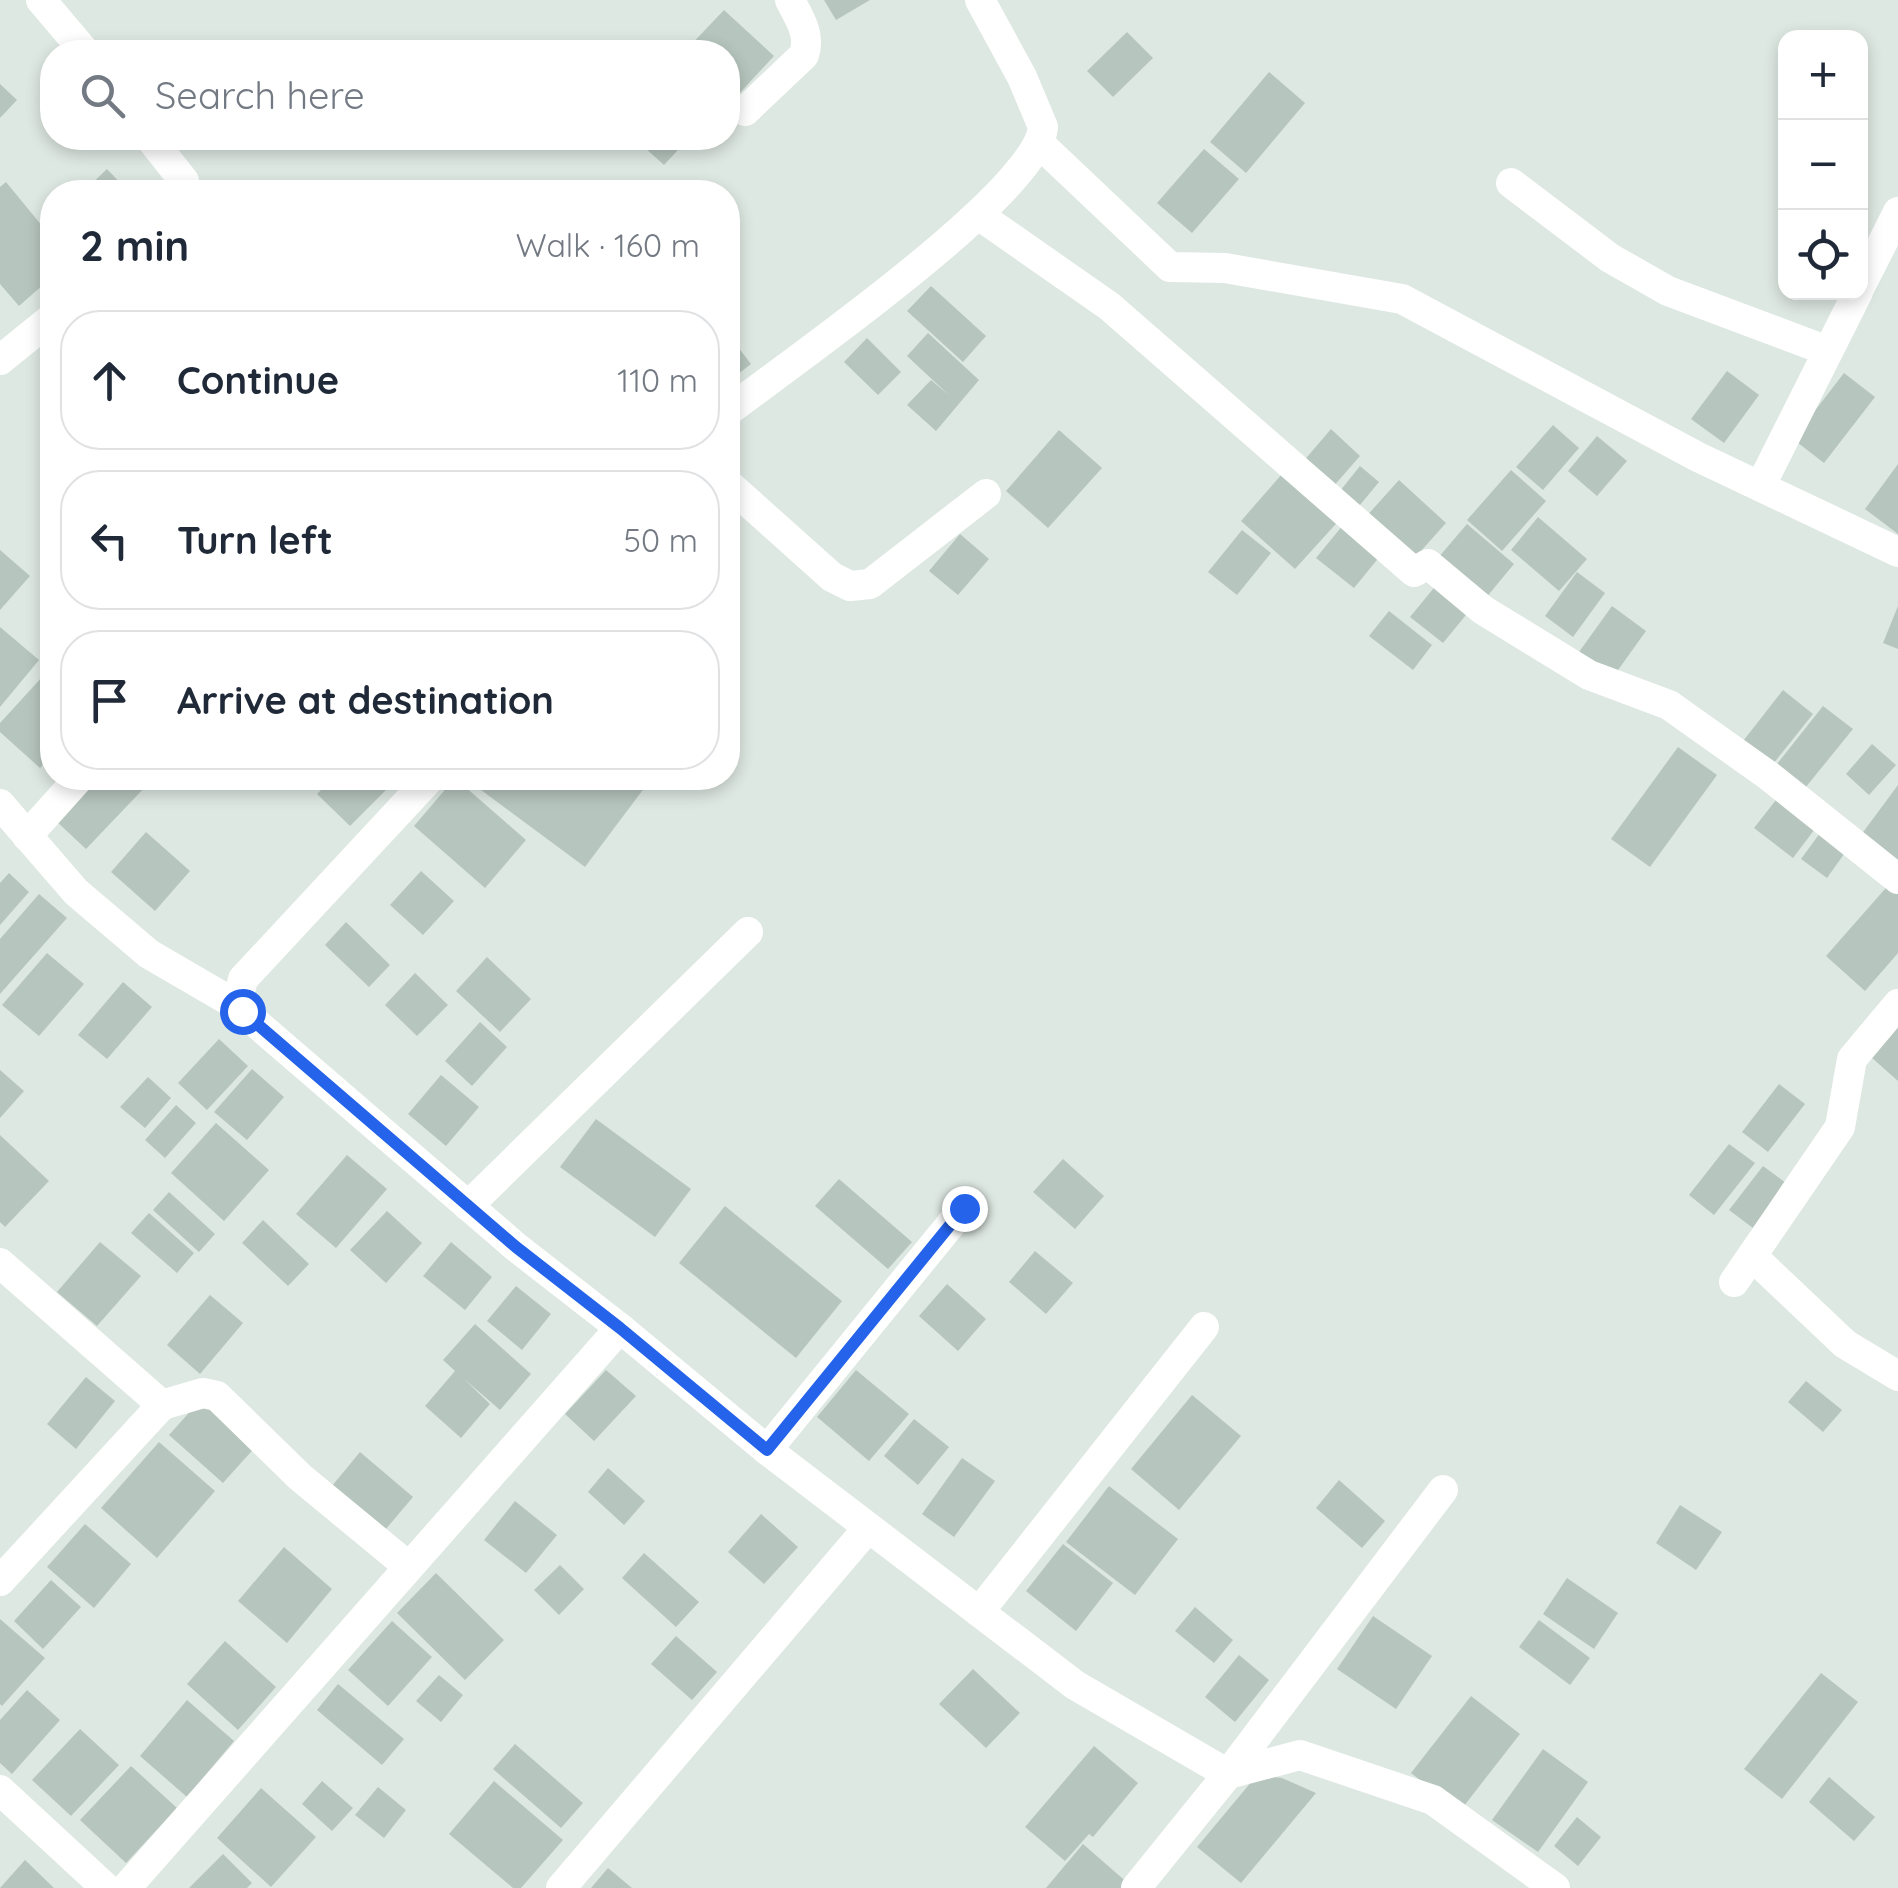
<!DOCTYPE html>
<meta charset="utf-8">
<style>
:root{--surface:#fff;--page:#f2f2f3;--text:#1f2937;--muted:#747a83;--line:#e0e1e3}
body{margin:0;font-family:Quicksand,sans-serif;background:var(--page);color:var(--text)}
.controls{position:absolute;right:30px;top:30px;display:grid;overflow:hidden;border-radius:20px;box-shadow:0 5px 15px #0003}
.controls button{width:90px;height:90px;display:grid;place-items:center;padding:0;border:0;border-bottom:2px solid var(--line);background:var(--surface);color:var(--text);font:50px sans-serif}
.stop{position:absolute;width:30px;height:30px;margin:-22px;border:8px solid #2563eb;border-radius:50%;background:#fff}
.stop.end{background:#2563eb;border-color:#fff;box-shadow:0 2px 10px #0008}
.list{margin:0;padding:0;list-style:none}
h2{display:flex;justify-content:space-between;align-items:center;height:130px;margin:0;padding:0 40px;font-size:42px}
h2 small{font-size:32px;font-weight:400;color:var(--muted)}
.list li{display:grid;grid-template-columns:65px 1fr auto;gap:30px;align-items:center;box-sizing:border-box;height:140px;margin:0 20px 20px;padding:0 20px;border:2px solid var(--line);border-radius:40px}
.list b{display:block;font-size:38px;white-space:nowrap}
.list em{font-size:32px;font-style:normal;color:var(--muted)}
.icon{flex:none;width:55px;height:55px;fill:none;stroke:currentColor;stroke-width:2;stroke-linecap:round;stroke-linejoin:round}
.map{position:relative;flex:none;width:1898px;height:1888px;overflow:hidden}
.search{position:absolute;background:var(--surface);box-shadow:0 5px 15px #0003;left:40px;top:40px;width:700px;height:110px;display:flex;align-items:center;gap:25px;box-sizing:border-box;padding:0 35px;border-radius:40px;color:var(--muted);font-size:38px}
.panel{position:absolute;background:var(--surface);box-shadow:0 5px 15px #0003;left:40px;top:180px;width:700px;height:610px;border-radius:40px}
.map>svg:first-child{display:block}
.building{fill:#b6c5be}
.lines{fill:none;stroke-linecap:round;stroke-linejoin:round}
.street{stroke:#fff;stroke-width:30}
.route{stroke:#2563eb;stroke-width:12}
</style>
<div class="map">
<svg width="1898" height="1888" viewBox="0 0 1898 1888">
<rect width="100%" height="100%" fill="#dee8e2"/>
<g class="building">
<path d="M824 0H870L836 20Z"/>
<path d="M724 10 774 56 736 97 728 89V52H684Z"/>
<path d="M1127 32 1153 58 1113 97 1087 71Z"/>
<path d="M1269 72 1305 103 1246 173 1210 142Z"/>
<path d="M0 84 17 100 0 118Z"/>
<path d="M634 138H689L664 165Z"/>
<path d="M1204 149 1239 179 1192 233 1157 203Z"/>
<path d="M107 169 129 192H83Z"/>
<path d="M6 182 52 238V277L19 306 0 284V187Z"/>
<path d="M931 286 986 336 963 362 907 311Z"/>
<path d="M928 333 979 380 936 431 907 405 931 380 950 396 907 356Z"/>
<path d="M728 334 751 364 728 382Z"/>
<path d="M867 338 901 372 878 395 844 362Z"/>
<path d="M1727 371 1759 395 1724 443 1691 419Z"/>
<path d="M1844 373 1875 397 1824 463 1793 439Z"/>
<path d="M1553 425 1579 448 1543 490 1516 467Z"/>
<path d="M1331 429 1360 456 1325 496 1296 470Z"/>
<path d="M1059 430 1102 468 1048 528 1006 491Z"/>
<path d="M1597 436 1627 461 1597 496 1568 471Z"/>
<path d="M1898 464V534L1865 509Z"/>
<path d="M1360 466 1379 482 1350 517 1332 501Z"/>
<path d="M1288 467 1343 516 1295 569 1241 521Z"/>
<path d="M1511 470 1546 501 1502 551 1467 520Z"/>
<path d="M1399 480 1446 523 1412 561 1364 519Z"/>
<path d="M1538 517 1587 559 1559 591 1511 550Z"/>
<path d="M1467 524 1514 564 1480 605 1432 565Z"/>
<path d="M1343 525 1381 555 1354 588 1316 558Z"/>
<path d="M1242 530 1271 553 1237 595 1208 572Z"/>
<path d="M960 534 989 559 958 595 929 571Z"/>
<path d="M0 550 30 576 0 610Z"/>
<path d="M1577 572 1605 593 1573 637 1545 616Z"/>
<path d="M1442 578 1475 604 1443 643 1410 617Z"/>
<path d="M1612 606 1646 631 1613 677 1579 652Z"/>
<path d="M1898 606V649L1883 643Z"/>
<path d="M1389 611 1432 645 1413 670 1369 636Z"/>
<path d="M0 627 39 660 0 707Z"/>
<path d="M43 676 52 685V754L40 768 0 732V723Z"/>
<path d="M1783 690 1813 714 1769 769 1740 745Z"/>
<path d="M1823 706 1853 729 1801 793 1773 769Z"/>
<path d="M1872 744 1896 765 1869 795 1846 774Z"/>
<path d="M1678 747 1717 775 1650 867 1611 839Z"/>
<path d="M92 778H139L147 785 86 849 54 819Z"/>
<path d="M333 778H398L350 826 317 794Z"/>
<path d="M455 778 526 840 485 888 414 826Z"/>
<path d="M465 778H640L648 783 585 867Z"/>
<path d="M1898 785V868L1858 839Z"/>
<path d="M1783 791 1821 821 1793 858 1754 828Z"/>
<path d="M1823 829 1849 847 1827 878 1801 859Z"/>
<path d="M146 832 190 871 155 911 111 872Z"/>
<path d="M421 871 454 901 423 935 390 905Z"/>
<path d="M9 873 29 892 0 925V883Z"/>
<path d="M1892 881 1898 886V953L1865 991 1826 956Z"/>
<path d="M39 894 67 918 0 994V939Z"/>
<path d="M346 922 390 965 369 987 325 945Z"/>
<path d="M47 953 84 984 39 1036 2 1005Z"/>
<path d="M487 957 531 999 500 1032 456 991Z"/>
<path d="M415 973 448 1005 417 1036 385 1005Z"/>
<path d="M123 982 152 1007 107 1059 78 1035Z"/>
<path d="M480 1022 507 1047 472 1086 445 1061Z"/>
<path d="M1898 1026V1081L1871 1057Z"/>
<path d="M219 1039 248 1066 207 1110 178 1083Z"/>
<path d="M252 1069 284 1097 247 1140 214 1112Z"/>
<path d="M0 1070 24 1091 0 1118Z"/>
<path d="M441 1075 479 1107 446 1146 408 1114Z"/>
<path d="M148 1077 171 1098 145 1128 120 1107Z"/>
<path d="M1779 1084 1805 1104 1768 1152 1742 1132Z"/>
<path d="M176 1105 196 1123 165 1158 145 1140Z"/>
<path d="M596 1119 691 1189 655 1237 560 1167Z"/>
<path d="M216 1123 269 1170 224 1221 171 1173Z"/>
<path d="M0 1135 49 1181 5 1227 0 1222Z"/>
<path d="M1729 1144 1755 1163 1714 1215 1689 1195Z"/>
<path d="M347 1155 387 1189 336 1248 296 1214Z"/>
<path d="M1063 1159 1104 1196 1075 1229 1033 1192Z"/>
<path d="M1763 1166 1786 1183 1753 1228 1729 1210Z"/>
<path d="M839 1179 912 1242 888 1269 815 1206Z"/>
<path d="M169 1192 215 1234 199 1252 153 1210Z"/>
<path d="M725 1206 842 1301 796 1358 679 1263Z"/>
<path d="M387 1211 422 1243 386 1283 350 1250Z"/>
<path d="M149 1213 194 1253 177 1273 131 1233Z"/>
<path d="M263 1220 309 1264 288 1286 242 1243Z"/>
<path d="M100 1242 141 1276 97 1326 57 1292Z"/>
<path d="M451 1242 492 1277 465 1310 423 1276Z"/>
<path d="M1035 1251 1073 1283 1046 1314 1009 1282Z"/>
<path d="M947 1284 986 1319 958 1351 919 1316Z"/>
<path d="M516 1286 551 1314 522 1350 487 1321Z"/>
<path d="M210 1295 243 1323 200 1374 167 1345Z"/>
<path d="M475 1324 531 1374 500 1410 463 1378 490 1404 461 1438 425 1406 455 1371 443 1360Z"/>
<path d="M606 1370 636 1396 594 1441 565 1414Z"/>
<path d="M856 1370 909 1414 869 1461 817 1417Z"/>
<path d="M86 1377 115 1401 76 1449 47 1424Z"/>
<path d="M1806 1381 1842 1410 1823 1432 1788 1402Z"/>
<path d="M1192 1395 1241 1436 1179 1510 1131 1469Z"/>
<path d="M204 1396 258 1444 223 1483 169 1435Z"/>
<path d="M914 1419 949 1447 918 1485 884 1456Z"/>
<path d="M159 1442 215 1491 157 1558 101 1508Z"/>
<path d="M360 1452 413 1497 380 1536 327 1492Z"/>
<path d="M962 1458 995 1481 954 1537 922 1514Z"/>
<path d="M608 1468 645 1501 624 1525 588 1492Z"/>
<path d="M1339 1480 1385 1521 1362 1548 1316 1508Z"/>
<path d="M1109 1486 1178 1539 1135 1595 1066 1542Z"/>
<path d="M515 1501 557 1535 526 1573 484 1540Z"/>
<path d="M1680 1505 1722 1532 1696 1570 1656 1543Z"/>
<path d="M761 1514 798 1547 764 1584 728 1552Z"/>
<path d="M85 1524 131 1564 94 1608 47 1567Z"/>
<path d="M1063 1544 1113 1583 1076 1631 1026 1591Z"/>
<path d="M284 1547 332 1589 287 1643 238 1601Z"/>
<path d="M644 1553 699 1602 676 1627 622 1578Z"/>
<path d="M560 1565 584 1589 559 1615 534 1590Z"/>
<path d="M436 1573 504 1640 465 1680 397 1613Z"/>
<path d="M1567 1578 1618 1613 1594 1649 1543 1614Z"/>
<path d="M51 1580 81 1607 43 1649 14 1621Z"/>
<path d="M1195 1607 1233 1640 1214 1663 1175 1631Z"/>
<path d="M1373 1616 1432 1656 1396 1709 1337 1669Z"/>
<path d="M0 1619 45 1658 2 1706 0 1704Z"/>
<path d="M1539 1620 1590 1658 1570 1685 1519 1647Z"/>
<path d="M392 1621 432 1657 388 1706 348 1670Z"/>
<path d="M676 1636 717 1672 692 1700 651 1664Z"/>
<path d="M225 1641 276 1687 238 1730 187 1684Z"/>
<path d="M1239 1655 1269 1680 1235 1722 1205 1697Z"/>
<path d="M973 1669 1020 1713 986 1748 939 1704Z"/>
<path d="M1821 1673 1858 1702 1782 1799 1744 1769Z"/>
<path d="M439 1675 463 1695 441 1722 416 1701Z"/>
<path d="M338 1684 404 1739 382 1765 317 1710Z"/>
<path d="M27 1690 60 1720 12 1774 0 1763V1720Z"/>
<path d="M1471 1696 1520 1734 1460 1811 1411 1773Z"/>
<path d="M187 1700 234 1741 187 1797 140 1756Z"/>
<path d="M80 1729 119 1765 71 1816 32 1780Z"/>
<path d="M515 1744 583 1803 561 1828 493 1769Z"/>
<path d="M1094 1746 1138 1783 1093 1837 1089 1834 1065 1861 1025 1827Z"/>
<path d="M1543 1749 1588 1782 1538 1852 1492 1820Z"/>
<path d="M131 1766 177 1808 126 1863 80 1820Z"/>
<path d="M1257 1775 1282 1778 1316 1793 1241 1883 1197 1847Z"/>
<path d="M1829 1777 1875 1817 1854 1841 1809 1802Z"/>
<path d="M322 1781 353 1808 332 1831 302 1804Z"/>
<path d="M494 1781 563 1840 521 1888H513L449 1834Z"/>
<path d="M378 1787 406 1810 384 1838 355 1815Z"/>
<path d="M261 1788 316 1837 271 1887 217 1838Z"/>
<path d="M1577 1817 1601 1837 1578 1866 1554 1846Z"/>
<path d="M1083 1844 1130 1885 1127 1888H1046Z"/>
<path d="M223 1854 252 1883 247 1888H189Z"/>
<path d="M25 1860 54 1888H0Z"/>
<path d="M608 1868 632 1888H591Z"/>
</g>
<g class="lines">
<g class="street">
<path d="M41 0 85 52"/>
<path d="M745 111 804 55C811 34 799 18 790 0"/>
<path d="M150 138 184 181 174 192"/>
<path d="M1040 144 1170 267 1225 268 1402 299 1698 457 1898 552"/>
<path d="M1511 183 1610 258 1668 291 1828 351"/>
<path d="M980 216 1109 306 1414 572 1428 564 1483 610 1589 675 1669 705 1769 776 1898 879"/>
<path d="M1860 287 1898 212"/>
<path d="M0 360 52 318"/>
<path d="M728 411C787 366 1038 192 1043 127L1022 77 980 0"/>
<path d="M728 484 832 577 850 586 870 584 986 494"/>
<path d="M1761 485 1858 292"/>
<path d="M430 778 243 979 238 1000 242 1011 516 1247 620 1328 767 1450 1075 1685 1228 1774 1300 1755 1433 1800 1555 1888"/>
<path d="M0 804 76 892 149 954 240 1007"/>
<path d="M27 836 79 778"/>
<path d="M468 1206 748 932"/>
<path d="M1752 1256 1845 1344 1898 1376"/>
<path d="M0 1263 162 1405 203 1393 217 1396 300 1477 409 1567"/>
<path d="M1734 1282 1840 1127 1852 1059 1898 1004"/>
<path d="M767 1450 964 1208"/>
<path d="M0 1581 162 1405"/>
<path d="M979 1612 1204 1327"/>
<path d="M0 1790 106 1888"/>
<path d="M126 1888 620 1328"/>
<path d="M561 1888 868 1528"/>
<path d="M1136 1888 1228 1774 1443 1490"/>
</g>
</g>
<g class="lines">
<path class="route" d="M242 1011 516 1247 620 1328 767 1450 964 1208"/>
</g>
</svg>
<div class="controls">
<button>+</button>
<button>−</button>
<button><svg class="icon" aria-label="locate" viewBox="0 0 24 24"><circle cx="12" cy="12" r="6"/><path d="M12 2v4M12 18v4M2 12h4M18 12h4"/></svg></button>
</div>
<div class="stop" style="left:242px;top:1011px"></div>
<div class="stop end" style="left:964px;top:1208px"></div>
<div class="search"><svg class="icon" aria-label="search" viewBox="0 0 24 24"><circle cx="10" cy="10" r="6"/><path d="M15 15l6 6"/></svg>Search here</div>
<section class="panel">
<h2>2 min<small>Walk · 160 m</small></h2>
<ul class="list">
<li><svg class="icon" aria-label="ahead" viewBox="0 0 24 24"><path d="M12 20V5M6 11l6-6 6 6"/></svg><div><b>Continue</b></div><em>110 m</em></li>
<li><svg class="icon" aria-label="left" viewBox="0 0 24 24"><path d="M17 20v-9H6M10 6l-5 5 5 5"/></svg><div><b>Turn left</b></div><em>50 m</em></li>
<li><svg class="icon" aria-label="arrive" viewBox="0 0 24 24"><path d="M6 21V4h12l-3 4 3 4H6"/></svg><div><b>Arrive at destination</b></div></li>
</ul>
</section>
</div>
